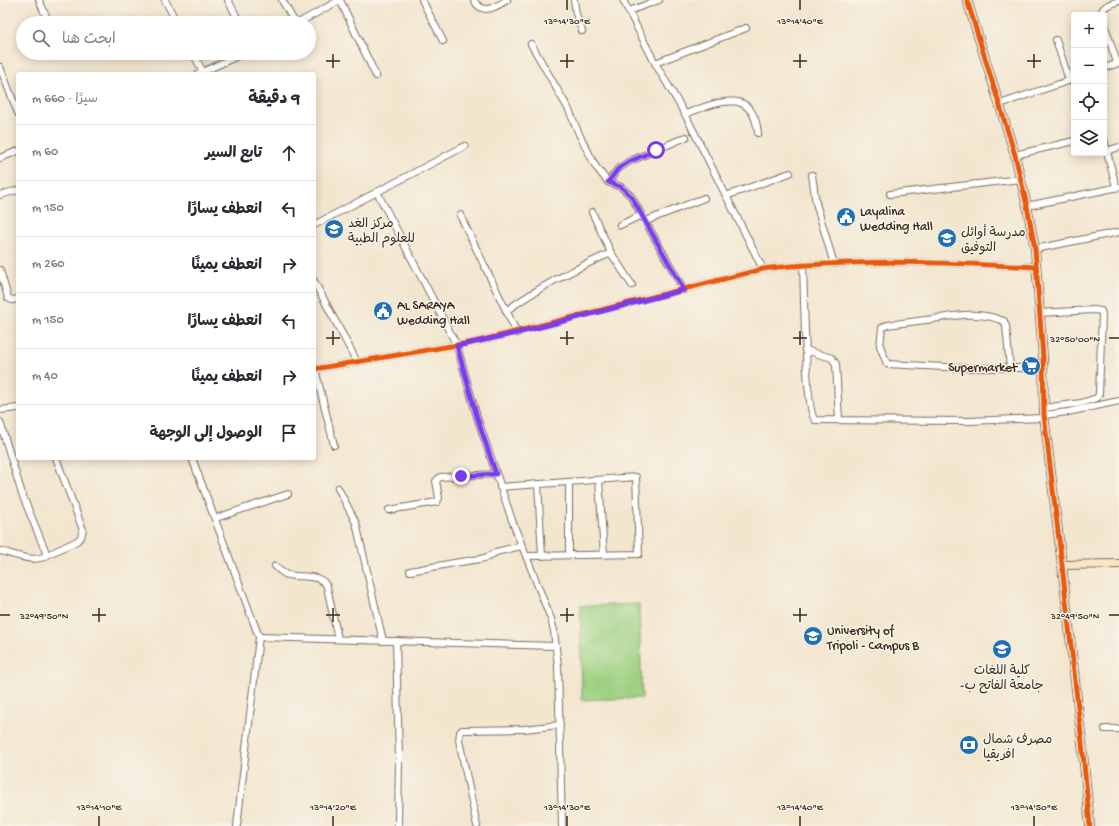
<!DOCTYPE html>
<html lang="ar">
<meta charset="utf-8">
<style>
:root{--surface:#fff;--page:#f7f7f7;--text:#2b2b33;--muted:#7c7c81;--line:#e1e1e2}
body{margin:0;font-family:"Gochi Hand","Playpen Sans Arabic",sans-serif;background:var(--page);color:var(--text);direction:rtl}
.controls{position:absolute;right:12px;top:12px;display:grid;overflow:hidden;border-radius:4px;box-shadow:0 2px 10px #0003}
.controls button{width:36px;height:36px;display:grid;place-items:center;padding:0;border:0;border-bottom:1px solid var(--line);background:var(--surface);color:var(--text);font:20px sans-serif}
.stop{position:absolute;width:12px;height:12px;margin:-9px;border:3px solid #7c3aed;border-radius:50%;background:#fff}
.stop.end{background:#7c3aed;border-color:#fff;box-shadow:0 1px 4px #0008}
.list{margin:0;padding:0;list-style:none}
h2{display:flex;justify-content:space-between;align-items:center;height:52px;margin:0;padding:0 16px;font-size:17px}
h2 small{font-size:13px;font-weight:400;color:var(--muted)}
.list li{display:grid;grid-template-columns:26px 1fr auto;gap:12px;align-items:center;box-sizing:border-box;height:56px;padding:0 16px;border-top:1px solid var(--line)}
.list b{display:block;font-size:15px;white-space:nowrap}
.list em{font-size:13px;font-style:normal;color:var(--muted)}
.icon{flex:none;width:22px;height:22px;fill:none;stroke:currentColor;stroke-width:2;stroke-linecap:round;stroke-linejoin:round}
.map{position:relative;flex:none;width:1119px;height:826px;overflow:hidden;direction:ltr}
.search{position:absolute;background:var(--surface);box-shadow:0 2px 10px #0003;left:16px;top:16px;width:300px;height:44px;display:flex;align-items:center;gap:10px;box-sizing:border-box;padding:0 14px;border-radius:22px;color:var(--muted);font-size:15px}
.panel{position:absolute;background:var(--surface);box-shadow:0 2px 10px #0003;left:16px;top:72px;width:300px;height:388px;border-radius:4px;direction:rtl}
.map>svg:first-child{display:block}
.green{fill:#9dd080;stroke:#6c7d4f}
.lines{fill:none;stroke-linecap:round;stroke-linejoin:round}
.street-casing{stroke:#7b6c5c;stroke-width:8}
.secondary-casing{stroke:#7b6c5c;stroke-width:10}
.street{stroke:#fff;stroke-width:6}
.secondary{stroke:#fbe6c4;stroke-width:8}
.cycleway-casing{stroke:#f7f3e8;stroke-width:8}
.cycleway{stroke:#e8590c;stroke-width:5}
.route{stroke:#7c3aed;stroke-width:5}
.ticks{fill:none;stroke:#3b2a1e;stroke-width:1.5}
.labels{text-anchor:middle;stroke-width:3;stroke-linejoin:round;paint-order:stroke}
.poi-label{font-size:13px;fill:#3b2a1e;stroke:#f7f3e8;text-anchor:start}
.ticks-label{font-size:10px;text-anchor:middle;fill:#3b2a1e;stroke:#f7f3e8;stroke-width:3;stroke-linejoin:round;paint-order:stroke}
</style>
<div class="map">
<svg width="1119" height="826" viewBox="0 0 1119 826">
<rect width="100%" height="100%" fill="#f7f3e8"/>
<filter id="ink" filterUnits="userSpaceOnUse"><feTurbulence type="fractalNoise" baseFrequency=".025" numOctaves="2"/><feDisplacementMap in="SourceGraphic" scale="8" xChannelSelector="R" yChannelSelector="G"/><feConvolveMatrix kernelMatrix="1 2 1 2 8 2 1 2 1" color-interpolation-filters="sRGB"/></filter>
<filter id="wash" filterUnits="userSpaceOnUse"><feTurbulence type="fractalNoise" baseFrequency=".012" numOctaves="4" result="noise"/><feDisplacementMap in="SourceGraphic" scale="16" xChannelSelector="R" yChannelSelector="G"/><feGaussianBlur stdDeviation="0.9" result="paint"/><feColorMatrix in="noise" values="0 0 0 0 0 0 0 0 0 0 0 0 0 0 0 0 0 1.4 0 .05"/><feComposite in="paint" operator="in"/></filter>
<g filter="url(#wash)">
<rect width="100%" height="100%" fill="#f3e6cf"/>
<path class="green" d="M639 604 642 698 582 700 580 606Z"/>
</g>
<g filter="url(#ink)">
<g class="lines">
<g class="street-casing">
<g id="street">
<path d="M39 0 49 23"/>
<path d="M165 0 177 23"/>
<path d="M228 0 240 23"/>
<path d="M282 0 295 23"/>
<path d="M340 0 376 76"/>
<path d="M422 0 443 41"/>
<path d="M474 0C482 16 496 7 507 0"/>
<path d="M574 0 576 14 582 31"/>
<path d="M623 0 655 63 685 114 763 269"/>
<path d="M629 11 659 0"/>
<path d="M1101 15C1102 5 1111 4 1119 1"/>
<path d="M298 23 340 0"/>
<path d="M1104 23 1117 63"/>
<path d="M1056 40 1069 80"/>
<path d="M531 44 569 110 579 134 596 167 608 182 621 187 631 196 684 290"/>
<path d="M193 53 204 74"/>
<path d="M655 63 746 28"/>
<path d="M0 67 18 113"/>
<path d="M1104 68 1119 63"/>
<path d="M198 74 244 53"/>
<path d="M1000 104 1074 79"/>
<path d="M685 114C716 103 753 85 758 133"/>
<path d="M1104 140 1116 187"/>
<path d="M1107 151 1119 147"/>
<path d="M1015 155 1074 141"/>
<path d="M0 158 18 151"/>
<path d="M812 175 816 203 834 264"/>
<path d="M608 182 618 169 628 162 686 137"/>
<path d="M377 192 457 346 477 417 513 523 551 619 554 631 558 666 562 826"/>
<path d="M890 194 1021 179"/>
<path d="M0 195 18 190"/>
<path d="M726 196 790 173"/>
<path d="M1027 206 1119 187"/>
<path d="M592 212 611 253 632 285"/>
<path d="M460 215 517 333"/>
<path d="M646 221 704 198"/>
<path d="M314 225 465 146"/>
<path d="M620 225 642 215"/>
<path d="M1035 249 1119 232"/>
<path d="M803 265C804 286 805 411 815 420L969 421 1044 418"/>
<path d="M0 270 8 298 12 300 18 299"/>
<path d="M314 281 357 362"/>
<path d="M506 311C539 287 574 269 611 253"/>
<path d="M1039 313 1094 310 1101 311 1102 314 1099 394 1097 398 1081 403 1044 408"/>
<path d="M805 350 832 358 836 364 839 420"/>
<path d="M1010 368 1006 326 1004 321C980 311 958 315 933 319 918 321 902 323 887 325L882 328 880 346 887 364 963 368H1043"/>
<path d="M314 369 475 342 763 269C792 265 821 264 850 263 912 261 974 264 1035 267"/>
<path d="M315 369 334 445"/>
<path d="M0 410 18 408"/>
<path d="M1044 415 1068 412 1119 401"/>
<path d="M0 422 22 494 47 555C35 564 14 554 0 551"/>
<path d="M192 458 259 637 237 826"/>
<path d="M599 480 604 555"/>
<path d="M569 482V555"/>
<path d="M538 484 542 556"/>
<path d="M500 487 636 477 639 554 526 556"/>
<path d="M338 488 356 523 383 641"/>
<path d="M389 510 437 502 439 498 436 481 440 477 496 474"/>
<path d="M216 518 288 494"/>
<path d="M47 555 77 541 81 537 83 530 56 458"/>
<path d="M275 566C278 569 281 572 285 574 297 579 321 572 327 587L338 639"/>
<path d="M410 571 454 563 480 559 488 557 496 552 521 546"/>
<path d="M259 637 556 646"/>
<path d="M396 641 399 758 398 826"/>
<path d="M1105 729H1119"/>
<path d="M477 826 459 740 460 732 462 730 524 729 560 725"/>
</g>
</g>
<g class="secondary-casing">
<g id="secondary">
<path d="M967 0 1015 155 1027 206 1035 249 1043 358 1044 415 1062 565 1082 743 1090 826"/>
<path d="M1062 565 1119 564"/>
</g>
</g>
<use href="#street" class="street"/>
<use href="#secondary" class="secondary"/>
<g class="cycleway-casing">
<g id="cycleway">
<path d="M967 0 1015 155 1027 206 1035 249 1043 358 1044 415 1062 565 1082 743 1090 826"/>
<path d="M314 369 475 342 763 269C792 265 821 264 850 263 912 261 974 264 1035 267"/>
</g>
</g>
<use href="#cycleway" class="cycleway"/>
</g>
</g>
<g class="lines" filter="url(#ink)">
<path class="route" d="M461 476 496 474 477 417 457 346 517 333 684 290 631 196 621 187 608 182 618 169 628 162 656 150"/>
</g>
<path class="ticks" d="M567 0V10M800 0V10M333 54V68M567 54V68M800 54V68M1034 54V68M326 61H340M560 61H574M793 61H807M1027 61H1041M333 331V345M567 331V345M800 331V345M326 338H340M560 338H574M793 338H807M1109 338H1119M99 608V622M333 608V622M567 608V622M800 608V622M0 615H10M92 615H106M326 615H340M560 615H574M793 615H807M1109 615H1119M99 816V826M333 816V826M567 816V826M800 816V826M1034 816V826"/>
<defs>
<g id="civic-disc" transform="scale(1)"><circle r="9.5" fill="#1f6fb2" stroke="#f7f3e8"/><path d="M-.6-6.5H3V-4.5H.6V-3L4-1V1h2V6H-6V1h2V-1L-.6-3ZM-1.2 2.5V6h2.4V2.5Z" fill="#fff"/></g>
<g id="school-disc" transform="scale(1)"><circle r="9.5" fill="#1f6fb2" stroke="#f7f3e8"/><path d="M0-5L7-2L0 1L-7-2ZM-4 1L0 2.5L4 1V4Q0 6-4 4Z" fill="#fff"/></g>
<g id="supermarket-disc" transform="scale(1)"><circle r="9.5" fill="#1f6fb2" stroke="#f7f3e8"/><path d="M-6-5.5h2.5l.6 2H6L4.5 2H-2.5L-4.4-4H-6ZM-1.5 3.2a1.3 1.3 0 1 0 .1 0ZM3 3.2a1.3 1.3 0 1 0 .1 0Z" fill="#fff"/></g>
<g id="university-disc" transform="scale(1)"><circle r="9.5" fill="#1f6fb2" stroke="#f7f3e8"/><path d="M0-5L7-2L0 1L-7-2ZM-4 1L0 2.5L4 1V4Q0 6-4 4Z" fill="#fff"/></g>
<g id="bank-disc" transform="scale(1)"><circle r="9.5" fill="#1f6fb2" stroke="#f7f3e8"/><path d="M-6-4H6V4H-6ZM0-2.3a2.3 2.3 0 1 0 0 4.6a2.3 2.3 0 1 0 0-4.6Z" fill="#fff"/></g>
</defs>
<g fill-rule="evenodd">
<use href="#civic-disc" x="846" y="217"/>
<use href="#school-disc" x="334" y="229"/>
<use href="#school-disc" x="947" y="238"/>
<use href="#civic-disc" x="383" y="311"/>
<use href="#supermarket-disc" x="1031" y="366"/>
<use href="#university-disc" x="813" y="636"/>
<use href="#university-disc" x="1002" y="649"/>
<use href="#bank-disc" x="969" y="745"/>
</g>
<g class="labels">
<g class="poi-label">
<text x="860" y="215">Layalina<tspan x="860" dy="15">Wedding Hall</tspan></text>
<text x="348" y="227">مركز الغد<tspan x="348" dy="15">للعلوم الطبية</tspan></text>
<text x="961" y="236">مدرسة أوائل<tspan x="961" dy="15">التوفيق</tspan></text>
<text x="397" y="309">AL SARAYA<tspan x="397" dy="15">Wedding Hall</tspan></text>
<text x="1017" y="371" text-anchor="end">Supermarket</text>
<text x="827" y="634">University of<tspan x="827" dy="15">Tripoli - Campus B</tspan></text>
<text x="1002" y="674" text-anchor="middle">كلية اللغات<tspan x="1002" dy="15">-جامعة الفاتح ب</tspan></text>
<text x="983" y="743">مصرف شمال<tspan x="983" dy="15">افريقيا</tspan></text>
</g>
</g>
<g class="ticks-label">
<text x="567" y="24">13°14'30"E</text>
<text x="800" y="24">13°14'40"E</text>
<text x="1075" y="342">32°50'00"N</text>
<text x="44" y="619">32°49'50"N</text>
<text x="1075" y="619">32°49'50"N</text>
<text x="99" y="810">13°14'10"E</text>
<text x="333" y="810">13°14'20"E</text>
<text x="567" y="810">13°14'30"E</text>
<text x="800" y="810">13°14'40"E</text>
<text x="1034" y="810">13°14'50"E</text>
</g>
</svg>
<div class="controls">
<button>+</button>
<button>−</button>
<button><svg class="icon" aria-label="locate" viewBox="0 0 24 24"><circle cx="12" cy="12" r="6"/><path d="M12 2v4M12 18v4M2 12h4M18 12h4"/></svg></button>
<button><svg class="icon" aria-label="layers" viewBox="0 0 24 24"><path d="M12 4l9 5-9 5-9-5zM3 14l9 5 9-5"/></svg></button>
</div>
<div class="stop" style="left:656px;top:150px"></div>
<div class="stop end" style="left:461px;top:476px"></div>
<div class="search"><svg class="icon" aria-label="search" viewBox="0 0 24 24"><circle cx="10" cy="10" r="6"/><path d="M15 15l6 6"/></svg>ابحث هنا</div>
<section class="panel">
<h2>9 دقيقة<small>سيرًا · 660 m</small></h2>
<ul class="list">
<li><svg class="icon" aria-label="ahead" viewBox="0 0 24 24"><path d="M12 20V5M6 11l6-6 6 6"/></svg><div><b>تابع السير</b></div><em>60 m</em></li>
<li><svg class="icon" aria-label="left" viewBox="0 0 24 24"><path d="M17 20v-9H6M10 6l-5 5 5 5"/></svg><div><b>انعطف يسارًا</b></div><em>150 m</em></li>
<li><svg class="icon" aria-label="right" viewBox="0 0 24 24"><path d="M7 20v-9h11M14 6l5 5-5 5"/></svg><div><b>انعطف يمينًا</b></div><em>260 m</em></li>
<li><svg class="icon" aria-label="left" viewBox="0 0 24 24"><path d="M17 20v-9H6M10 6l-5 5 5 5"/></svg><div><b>انعطف يسارًا</b></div><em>150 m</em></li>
<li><svg class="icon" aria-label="right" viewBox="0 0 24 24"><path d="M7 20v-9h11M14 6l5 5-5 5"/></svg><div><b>انعطف يمينًا</b></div><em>40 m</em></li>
<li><svg class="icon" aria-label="arrive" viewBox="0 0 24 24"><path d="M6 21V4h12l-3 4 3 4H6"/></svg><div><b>الوصول إلى الوجهة</b></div></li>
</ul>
</section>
</div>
